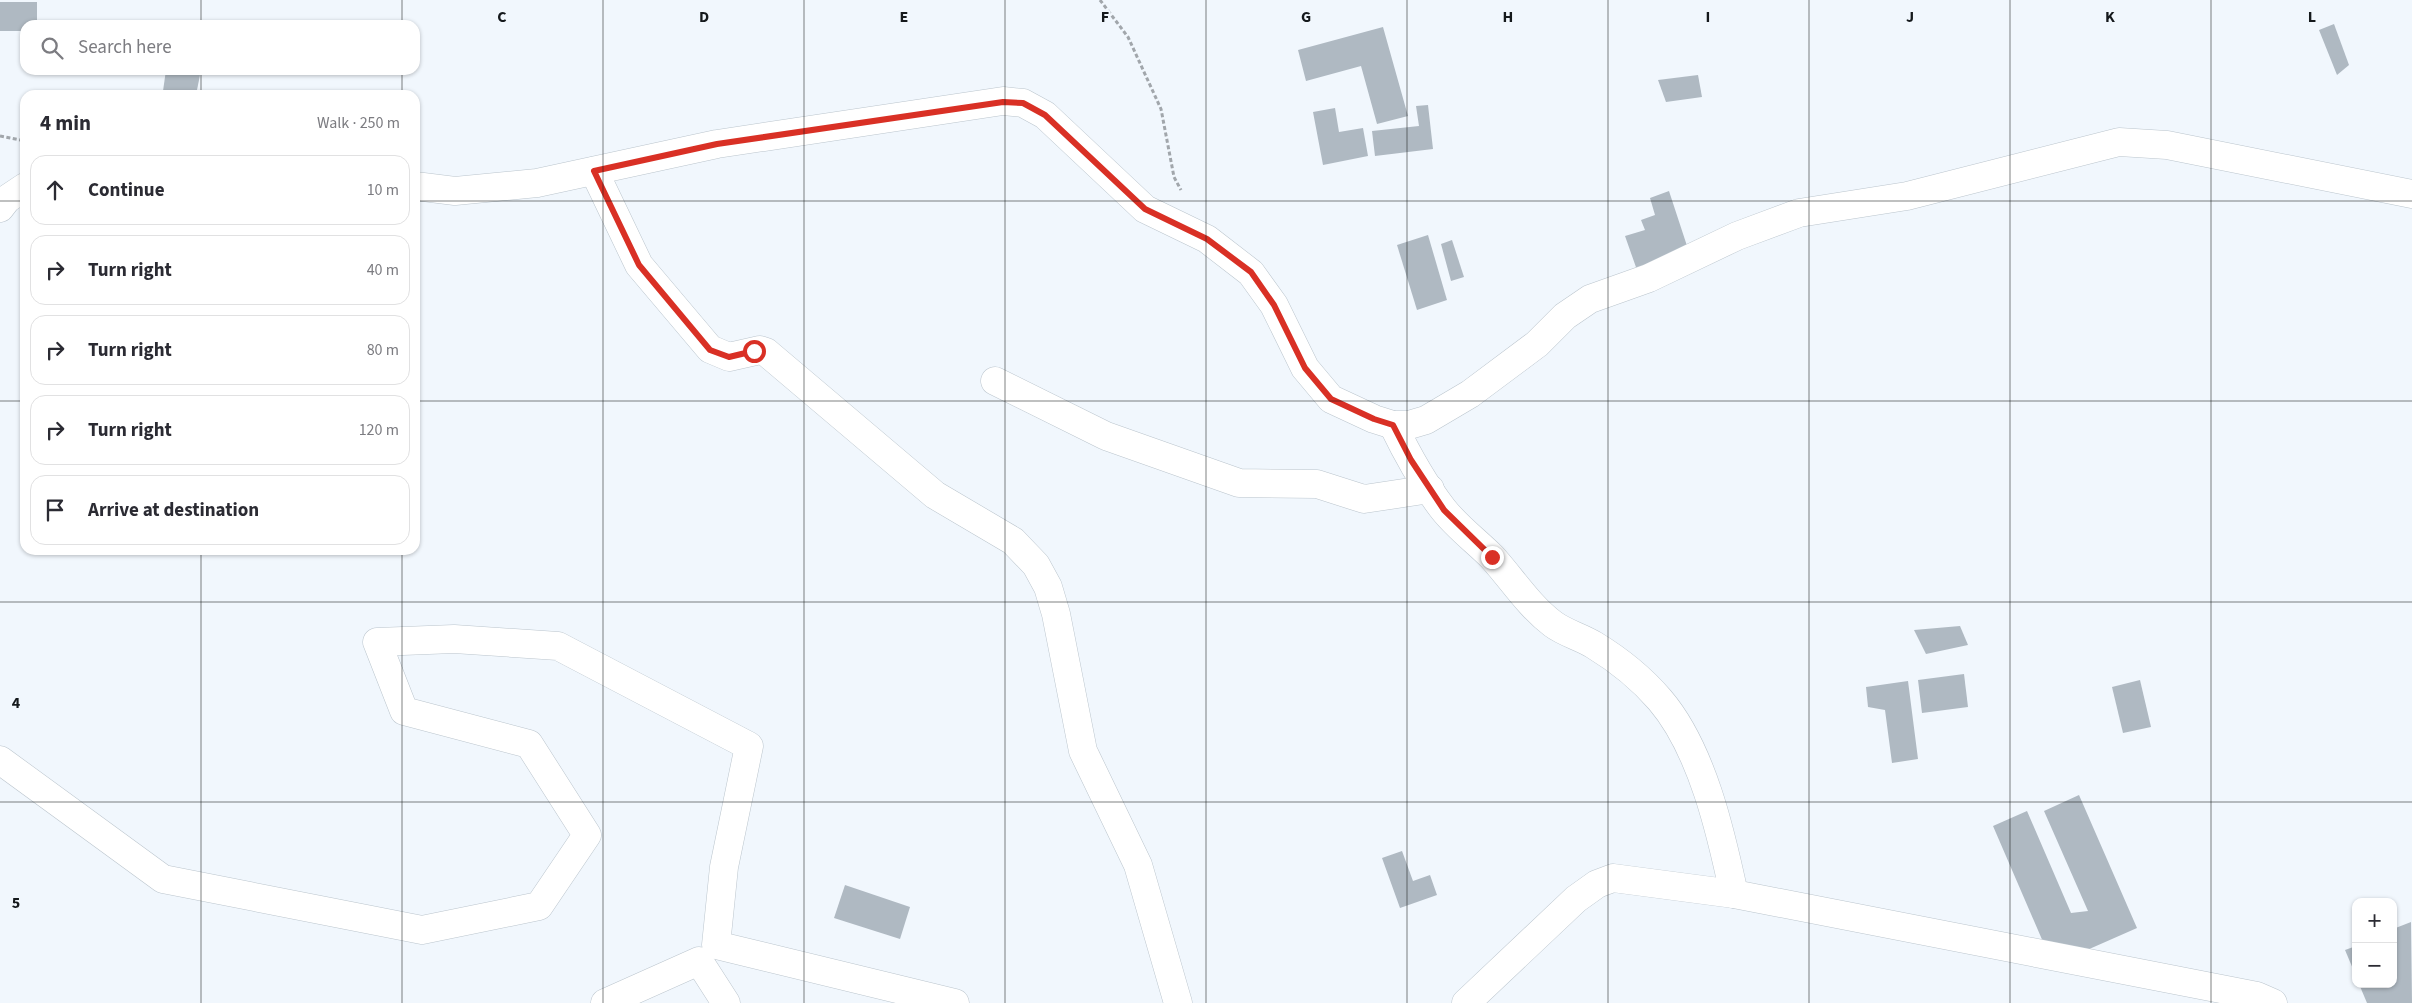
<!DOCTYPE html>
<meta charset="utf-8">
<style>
:root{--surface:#fff;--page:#f2f2f3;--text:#2b2b33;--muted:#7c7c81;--line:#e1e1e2}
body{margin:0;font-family:"Source Sans 3",sans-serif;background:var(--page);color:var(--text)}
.controls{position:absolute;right:15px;bottom:15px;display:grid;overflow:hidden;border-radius:10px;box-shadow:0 1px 4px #0004}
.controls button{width:45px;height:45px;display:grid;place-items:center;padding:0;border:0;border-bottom:1px solid var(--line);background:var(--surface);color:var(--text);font:25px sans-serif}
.stop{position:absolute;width:15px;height:15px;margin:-11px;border:4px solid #d93025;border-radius:50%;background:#fff}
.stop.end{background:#d93025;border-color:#fff;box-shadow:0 1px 5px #0008}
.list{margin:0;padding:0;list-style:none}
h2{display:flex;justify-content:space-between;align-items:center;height:65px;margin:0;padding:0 20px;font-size:21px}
h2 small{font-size:16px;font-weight:400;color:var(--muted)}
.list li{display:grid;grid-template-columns:32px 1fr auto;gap:15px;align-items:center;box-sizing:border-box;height:70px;margin:0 10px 10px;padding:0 10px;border:1px solid var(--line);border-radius:15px}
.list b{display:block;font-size:19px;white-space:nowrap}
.list em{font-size:16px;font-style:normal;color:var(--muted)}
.icon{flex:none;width:28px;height:28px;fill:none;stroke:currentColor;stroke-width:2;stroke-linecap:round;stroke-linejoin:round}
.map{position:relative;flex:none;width:2412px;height:1003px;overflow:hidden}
.search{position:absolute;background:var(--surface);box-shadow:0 1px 4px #0004;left:20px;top:20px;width:400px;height:55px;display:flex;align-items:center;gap:12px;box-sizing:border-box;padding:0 18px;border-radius:15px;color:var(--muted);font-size:19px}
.panel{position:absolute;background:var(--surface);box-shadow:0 1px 4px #0004;left:20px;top:90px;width:400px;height:465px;border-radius:15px}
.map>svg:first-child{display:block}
.building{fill:#afb9c2}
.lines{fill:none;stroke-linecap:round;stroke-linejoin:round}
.street-casing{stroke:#bbc5cd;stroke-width:29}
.path{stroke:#a1a6ab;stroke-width:3;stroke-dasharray:4 2.5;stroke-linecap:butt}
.street{stroke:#fff;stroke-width:28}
.route{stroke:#d93025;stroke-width:6}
.grid{fill:none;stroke:#15191c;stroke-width:1;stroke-opacity:0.55}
.grid-label{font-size:16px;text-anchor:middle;font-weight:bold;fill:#15191c;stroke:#f1f7fd;stroke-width:4;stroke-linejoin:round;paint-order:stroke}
</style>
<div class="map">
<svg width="2412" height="1003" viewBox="0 0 2412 1003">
<rect width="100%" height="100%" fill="#f1f7fd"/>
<g class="building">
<path d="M0 2H37V25H25V31H0Z"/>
<path d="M2334 24 2349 65 2337 75 2319 30Z"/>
<path d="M1383 27 1408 116 1377 124 1361 66 1306 81 1298 50Z"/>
<path d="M166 70 200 75 196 95 163 91Z"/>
<path d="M1698 75 1702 97 1666 102 1658 80Z"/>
<path d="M1428 105 1433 149 1375 156 1372 131 1419 126 1416 106Z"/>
<path d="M1335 108 1339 132 1363 128 1368 156 1323 165 1313 112Z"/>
<path d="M1669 191 1689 252 1637 270 1625 236 1645 230 1641 220 1655 215 1650 198Z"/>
<path d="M1428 235 1447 300 1417 310 1397 245Z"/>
<path d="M1452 240 1464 277 1451 281 1441 244Z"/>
<path d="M1960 626 1968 645 1926 654 1914 630Z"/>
<path d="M1964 674 1968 707 1922 713 1918 680Z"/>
<path d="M2140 680 2151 727 2123 733 2112 687Z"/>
<path d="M1908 681 1918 759 1892 763 1885 710 1868 707 1866 687Z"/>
<path d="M2079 795 2137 928 2053 965 1993 826 2027 811 2071 913 2088 911 2044 811Z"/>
<path d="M1402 851 1413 881 1430 875 1437 895 1400 908 1382 858Z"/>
<path d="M845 885 910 907 900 939 834 918Z"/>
<path d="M2411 922 2412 1003H2367L2359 984H2393V929Z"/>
<path d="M2356 946V976L2345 950Z"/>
</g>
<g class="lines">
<g class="street-casing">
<g id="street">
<path d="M594 171 639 265 710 349 729 357 760 350 766 352 935 495 1013 541 1036 565 1048 587 1056 614 1083 751 1138 865 1178 1003"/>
<path d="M415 186 455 191 537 183 717 144 1003 101 1023 103 1045 115 1145 209 1207 239 1251 273 1274 305 1305 368 1331 399 1374 419 1393 425H1409L1426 420 1470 394 1537 344 1565 316 1590 299 1649 278 1737 236 1799 213 1907 196 2119 142 2167 145 2412 194"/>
<path d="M0 208 7 199 25 187"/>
<path d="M995 381 1106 436 1239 483 1317 484 1364 499 1430 489"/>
<path d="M1393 425C1407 454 1423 483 1443 509 1457 527 1476 541 1492 557 1512 579 1529 606 1553 624 1565 633 1581 637 1594 645 1617 659 1642 679 1660 700 1702 749 1721 833 1734 894"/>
<path d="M0 760 163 879 422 930 539 906 587 835 529 744 404 711 377 642 454 639 558 646 749 746 724 867 716 945 955 1003"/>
<path d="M605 1003 699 961 726 1003"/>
<path d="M1466 1003 1576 899 1597 884 1613 878 1734 894 2257 996 2273 1003"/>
</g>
</g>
<g class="path">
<path d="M1100 0 1128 37 1161 109 1174 177 1181 190"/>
<path d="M0 136 25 141"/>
</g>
<use href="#street" class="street"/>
</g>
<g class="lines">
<path class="route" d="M754 351 729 357 710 350 639 265 594 171 717 144 1003 102 1023 103 1045 115 1145 209 1207 239 1251 272 1274 305 1305 368 1331 399 1374 419 1393 425 1411 460 1444 510 1492 557"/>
</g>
<path class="grid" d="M201 0V25M402 0V25M603 0V1003M804 0V1003M1005 0V1003M1206 0V1003M1407 0V1003M1608 0V1003M1809 0V1003M2010 0V1003M2211 0V1003M201 70V95M402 70V95M0 201H25M415 201H2412M0 401H25M415 401H2412M201 550V1003M402 550V1003M0 602H2412M0 802H2412"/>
<g class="grid-label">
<text x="502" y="22">C</text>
<text x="704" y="22">D</text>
<text x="904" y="22">E</text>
<text x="1105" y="22">F</text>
<text x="1306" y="22">G</text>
<text x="1508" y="22">H</text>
<text x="1708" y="22">I</text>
<text x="1910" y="22">J</text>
<text x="2110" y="22">K</text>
<text x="2312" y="22">L</text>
<text x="16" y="708">4</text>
<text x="16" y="908">5</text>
</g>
</svg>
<div class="controls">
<button>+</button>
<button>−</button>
</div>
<div class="stop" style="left:754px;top:351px"></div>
<div class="stop end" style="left:1492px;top:557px"></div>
<div class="search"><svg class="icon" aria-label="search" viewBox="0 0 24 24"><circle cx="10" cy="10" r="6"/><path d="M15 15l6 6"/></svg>Search here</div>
<section class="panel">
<h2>4 min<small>Walk · 250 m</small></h2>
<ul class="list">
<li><svg class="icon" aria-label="ahead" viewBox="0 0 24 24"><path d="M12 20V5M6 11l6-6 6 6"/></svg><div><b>Continue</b></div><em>10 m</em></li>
<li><svg class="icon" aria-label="right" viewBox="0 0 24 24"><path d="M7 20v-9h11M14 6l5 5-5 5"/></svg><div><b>Turn right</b></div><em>40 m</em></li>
<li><svg class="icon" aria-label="right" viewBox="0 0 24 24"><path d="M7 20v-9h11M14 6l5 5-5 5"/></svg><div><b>Turn right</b></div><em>80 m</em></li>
<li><svg class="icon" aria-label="right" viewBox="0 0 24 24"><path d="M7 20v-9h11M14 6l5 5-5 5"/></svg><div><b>Turn right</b></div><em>120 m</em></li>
<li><svg class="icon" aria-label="arrive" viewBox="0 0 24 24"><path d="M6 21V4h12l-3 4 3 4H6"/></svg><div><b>Arrive at destination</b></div></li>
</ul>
</section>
</div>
